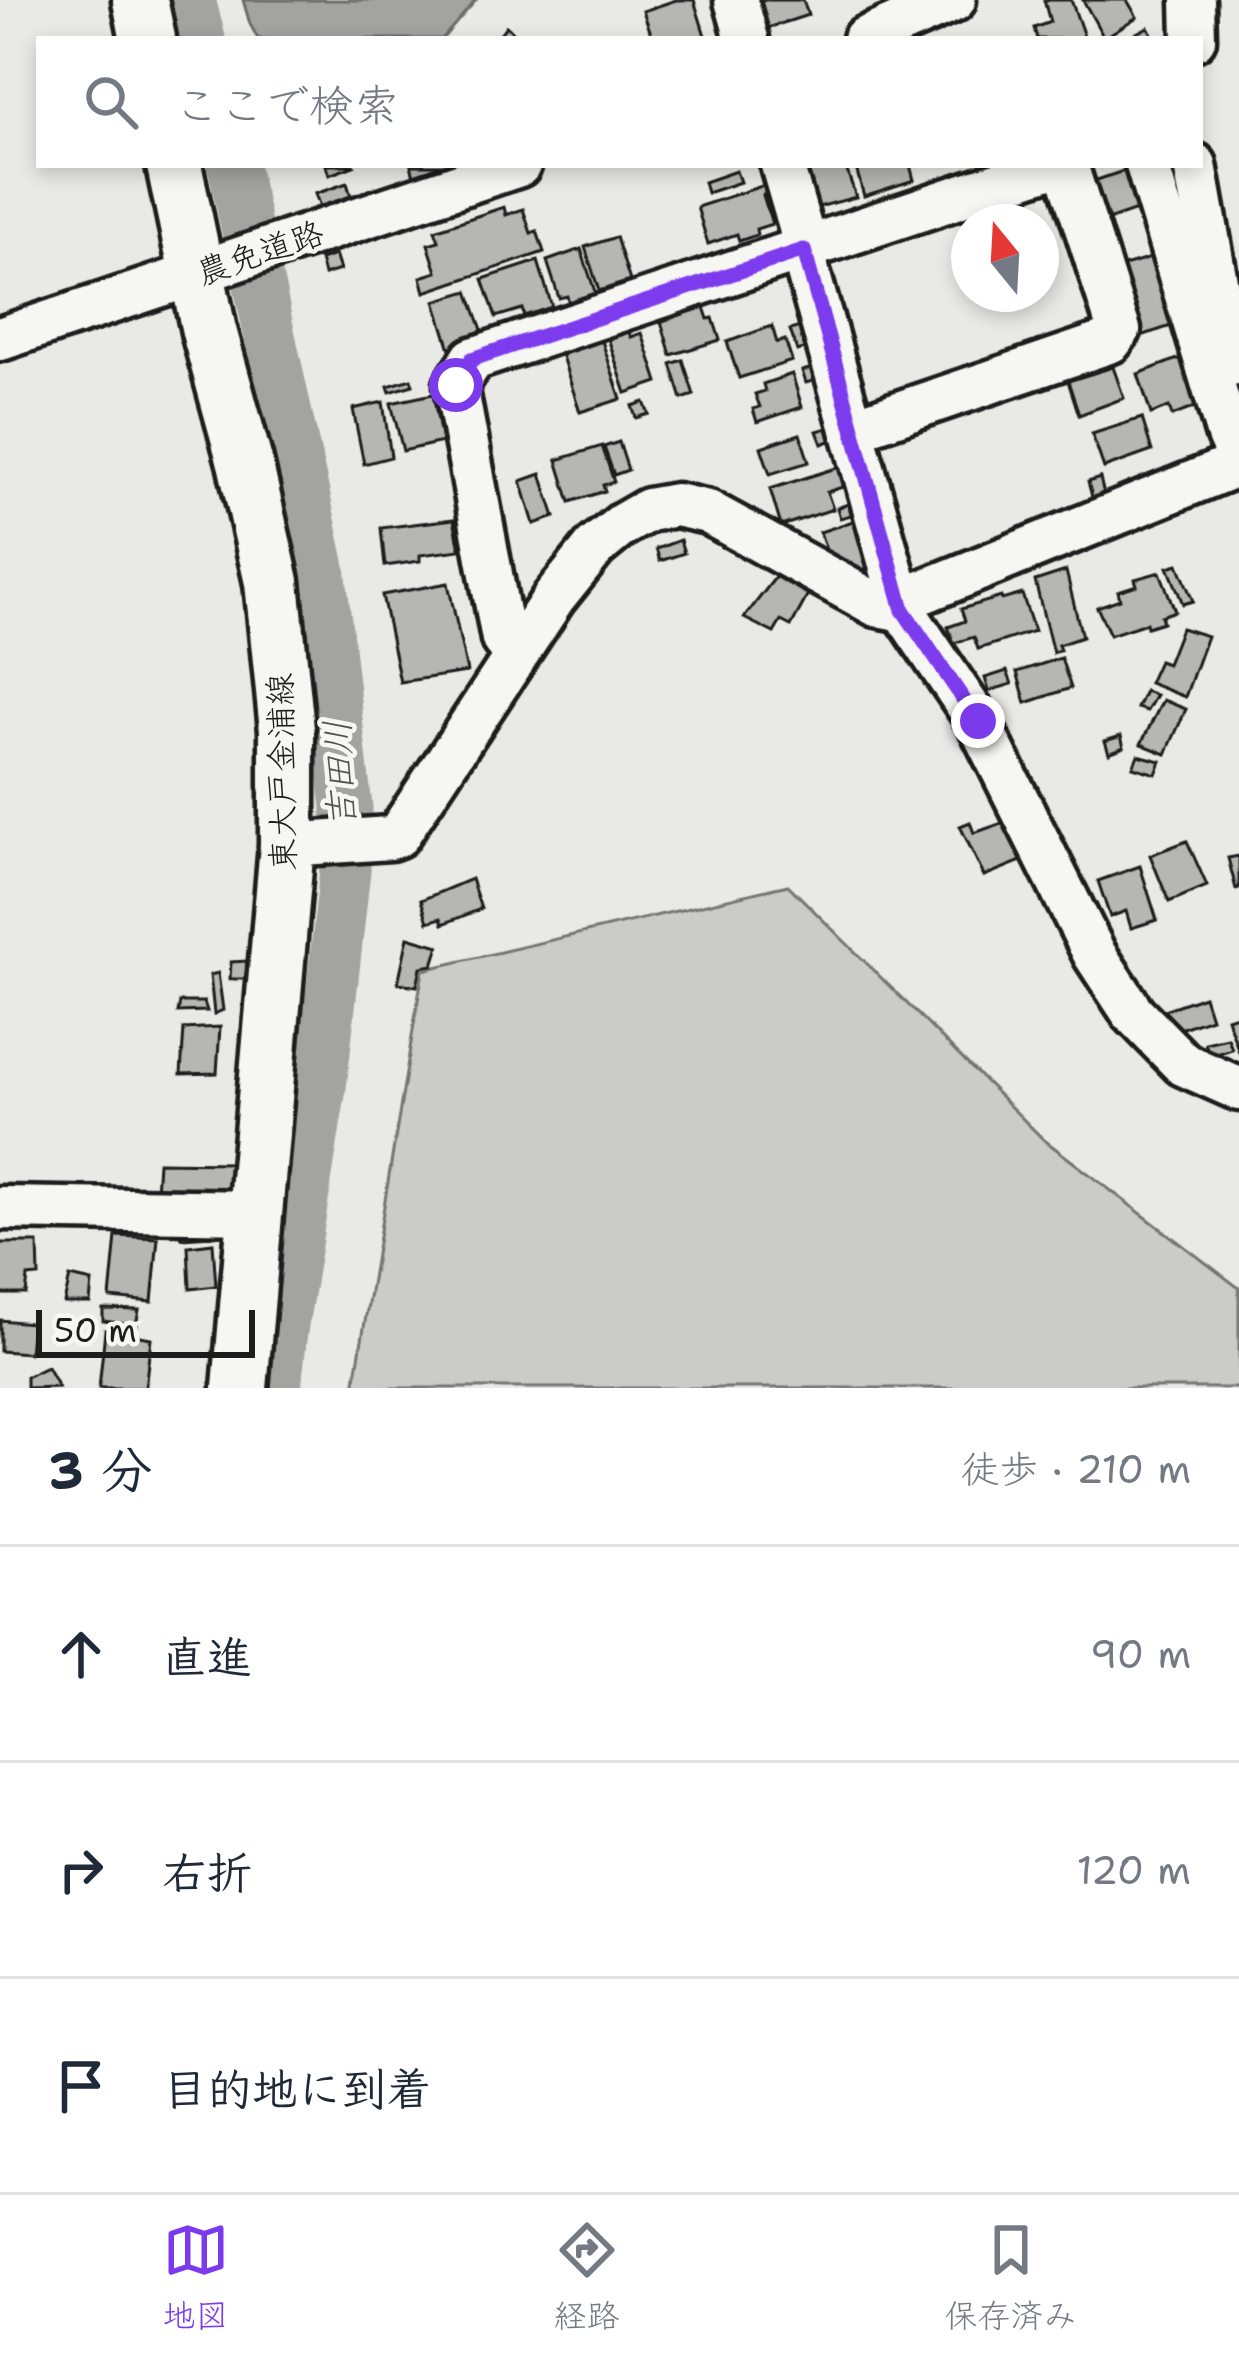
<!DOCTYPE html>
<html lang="ja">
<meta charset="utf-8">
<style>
:root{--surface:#fff;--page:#f2f2f3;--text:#1f2937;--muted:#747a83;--line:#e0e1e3;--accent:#7c3aed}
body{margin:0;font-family:"Shantell Sans","Klee One",sans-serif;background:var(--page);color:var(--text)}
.compass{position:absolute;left:951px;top:204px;width:108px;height:108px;border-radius:50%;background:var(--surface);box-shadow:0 6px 18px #0003;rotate:342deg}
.scale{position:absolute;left:36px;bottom:30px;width:219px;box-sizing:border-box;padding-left:12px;border:6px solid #1c1c1c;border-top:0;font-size:33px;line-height:42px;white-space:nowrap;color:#1c1c1c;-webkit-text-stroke:9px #f6f6f2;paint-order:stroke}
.stop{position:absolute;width:36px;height:36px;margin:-27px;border:9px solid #7c3aed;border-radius:50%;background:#fff}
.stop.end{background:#7c3aed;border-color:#fff;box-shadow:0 3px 12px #0008}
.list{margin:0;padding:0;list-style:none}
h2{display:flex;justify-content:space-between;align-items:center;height:156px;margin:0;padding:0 48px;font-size:51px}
h2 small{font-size:39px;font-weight:400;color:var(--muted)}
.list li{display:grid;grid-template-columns:78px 1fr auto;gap:36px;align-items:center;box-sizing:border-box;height:216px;padding:0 48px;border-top:3px solid var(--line)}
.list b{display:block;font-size:45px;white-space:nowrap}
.list em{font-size:39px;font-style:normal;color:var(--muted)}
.icon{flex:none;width:66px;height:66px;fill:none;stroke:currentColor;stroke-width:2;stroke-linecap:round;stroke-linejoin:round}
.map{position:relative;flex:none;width:1239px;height:1388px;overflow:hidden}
.search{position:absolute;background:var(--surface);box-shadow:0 6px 18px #0003;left:36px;right:36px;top:36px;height:132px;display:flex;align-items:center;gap:30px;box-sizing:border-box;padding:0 42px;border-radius:0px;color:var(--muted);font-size:45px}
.sheet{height:804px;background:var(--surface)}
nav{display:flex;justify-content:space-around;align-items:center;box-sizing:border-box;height:168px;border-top:3px solid var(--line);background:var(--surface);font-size:33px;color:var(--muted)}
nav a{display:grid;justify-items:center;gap:6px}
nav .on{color:var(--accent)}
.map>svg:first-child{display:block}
.green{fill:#cbcbc7;stroke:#747472;stroke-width:3}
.water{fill:#a3a3a1;stroke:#6d6d6c;stroke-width:3}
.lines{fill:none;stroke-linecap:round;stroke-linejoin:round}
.river{stroke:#a3a3a1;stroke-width:51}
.building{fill:#b6b6b3;stroke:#1c1c1c;stroke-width:3}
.minor-casing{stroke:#1c1c1c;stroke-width:51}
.major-casing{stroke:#1c1c1c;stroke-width:63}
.minor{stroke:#f6f6f2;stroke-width:42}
.major{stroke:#f6f6f2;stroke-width:54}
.route{stroke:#7c3aed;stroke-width:15}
.labels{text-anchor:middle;stroke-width:9;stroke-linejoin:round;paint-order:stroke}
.street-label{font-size:33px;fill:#1c1c1c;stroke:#f6f6f2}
.water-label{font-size:36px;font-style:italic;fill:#525251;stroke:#f6f6f2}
</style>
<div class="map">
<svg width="1239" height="1388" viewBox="0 0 1239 1388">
<rect width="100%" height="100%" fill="#e9e9e5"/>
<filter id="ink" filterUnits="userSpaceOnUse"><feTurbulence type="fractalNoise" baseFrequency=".00833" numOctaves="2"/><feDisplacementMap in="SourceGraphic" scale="24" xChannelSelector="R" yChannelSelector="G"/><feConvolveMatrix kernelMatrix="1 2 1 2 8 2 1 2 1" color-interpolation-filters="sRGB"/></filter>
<g filter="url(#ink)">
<path class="green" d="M788 885 1043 1139 1239 1288V1388H354L423 970Z"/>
<path class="water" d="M243 0H476L442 39H258L250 24Z"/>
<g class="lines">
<g class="river">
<path d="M190 0 200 39"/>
<path d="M233 165 320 568 347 808 345 870 321 1087 282 1331 276 1388"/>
</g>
</g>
<g class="building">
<path d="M676 0H694L706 39H653L643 11Z"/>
<path d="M756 0H803L808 15 765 29Z"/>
<path d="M1044 0H1071L1085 39H1037L1034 28 1050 22Z"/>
<path d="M1083 0H1127L1137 17 1104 38Z"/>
<path d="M506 26 521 39H496Z"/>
<path d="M1148 27 1155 39H1125Z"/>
<path d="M326 165H353L354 166 329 175Z"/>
<path d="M411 165H445L414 176Z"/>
<path d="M826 165H845L856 197 815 208 802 172Z"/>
<path d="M855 165H910L914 180 864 196Z"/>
<path d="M1138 166 1151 205 1105 221 1091 182Z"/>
<path d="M736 171 740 182 707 193 704 182Z"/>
<path d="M347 183 352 199 321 209 315 194Z"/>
<path d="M765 185 767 193 763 195 772 224 756 229 757 235 739 241 737 234 708 244 697 207Z"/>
<path d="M504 207 506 215 523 209 531 233 537 231 544 252 425 292 421 277 437 272 428 244 439 241 435 230Z"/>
<path d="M616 237 630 281 599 291 585 247Z"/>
<path d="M581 249 599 304 572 313 567 296 559 298 547 261Z"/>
<path d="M335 255 340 270 324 275 320 260Z"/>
<path d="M1160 255 1183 322 1141 336 1118 268Z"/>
<path d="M538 261 552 307 524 316 522 309 496 317 483 279Z"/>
<path d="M468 291 485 338 450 349 435 301Z"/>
<path d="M704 307 708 319 713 318 720 340 671 355 660 318Z"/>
<path d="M772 326 777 343 785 340 792 361 739 378 727 342Z"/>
<path d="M803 326 810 347 797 351 790 330Z"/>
<path d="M627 328 631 337 642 333 658 382 626 393 607 335Z"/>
<path d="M602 341 621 399 580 412 560 350 572 347 573 350Z"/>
<path d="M1183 357 1201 405 1172 416 1169 407 1151 414 1138 374Z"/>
<path d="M683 360 694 395 682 399 671 364Z"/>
<path d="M816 367 820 379 806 383 802 371Z"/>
<path d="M1113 367 1124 398 1079 415 1068 381Z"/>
<path d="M792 374 802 407 757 422 753 409 760 407 755 394 765 391 763 384Z"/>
<path d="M411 379 413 385 390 392 388 386Z"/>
<path d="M433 394 442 442 403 451 391 403Z"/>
<path d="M383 402 391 457 364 464 353 409Z"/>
<path d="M644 402 649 414 636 418 632 406Z"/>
<path d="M1142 418 1152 451 1104 468 1092 434Z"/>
<path d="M831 427 835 439 822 444 817 431Z"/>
<path d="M800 434 809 462 770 474 761 447Z"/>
<path d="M619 442 628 470 614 475 604 447Z"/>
<path d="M602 446 614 482 603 485 605 491 570 502 557 460Z"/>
<path d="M846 465 852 484 827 492 833 509 781 526 770 489Z"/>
<path d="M541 474 555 517 534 524 521 481Z"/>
<path d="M1100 478 1105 499 1094 504 1088 482Z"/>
<path d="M851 503 855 514 840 518 837 508Z"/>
<path d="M454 519 460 550 420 555V561L385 566 381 528Z"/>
<path d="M859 519 870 565 860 575 823 556 826 550 820 532Z"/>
<path d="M680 540 684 553 660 561 656 549Z"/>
<path d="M1178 564 1193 601 1183 604 1168 567Z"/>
<path d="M1066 571 1082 637 1058 645 1060 650 1053 653 1035 581Z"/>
<path d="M1160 572 1175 611 1161 616 1163 622 1147 627 1146 623 1110 635 1097 607 1120 599 1118 591 1137 585 1135 579Z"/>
<path d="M777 575 809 593 791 626 781 621 774 633 744 618Z"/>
<path d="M448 583 467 672 400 682 382 595Z"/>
<path d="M1022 594 1034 631 978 649 974 637 954 643 948 627 965 621 961 609 1001 597 1002 600Z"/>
<path d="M1181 628 1207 636 1185 697 1149 683 1159 661 1167 664Z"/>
<path d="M1061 658 1071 688 1026 703 1017 672Z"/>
<path d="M1007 671 1012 684 989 691 985 678Z"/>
<path d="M1145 691 1156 695 1147 711 1137 708Z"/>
<path d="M1163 700 1186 709 1166 754 1141 744Z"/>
<path d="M1121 736 1124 747 1109 753 1105 741Z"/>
<path d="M1138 755 1161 761 1156 774 1133 767Z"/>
<path d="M970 822 974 833 1005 822 1024 860 984 876 960 826Z"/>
<path d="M1187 841 1207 886 1169 902 1150 855Z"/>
<path d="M1239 856V888L1236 889 1228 858Z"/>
<path d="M1140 866 1157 920 1131 928 1126 911 1110 917 1098 881Z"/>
<path d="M471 879 481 909 443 924 441 918 428 922 421 900Z"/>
<path d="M408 937 439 946 433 965 421 967 417 986 398 983Z"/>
<path d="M247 961 246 979H230L231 962Z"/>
<path d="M218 973 223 1010 214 1014 210 975Z"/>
<path d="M1204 996 1211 1018 1171 1032 1164 1010Z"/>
<path d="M180 1002H204L207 1011 178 1012Z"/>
<path d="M1239 1014V1052L1227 1018Z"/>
<path d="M220 1027 217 1073 181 1074 184 1029Z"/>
<path d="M1228 1038 1232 1049 1210 1056 1205 1043Z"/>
<path d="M158 1162 232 1163 231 1195 156 1193Z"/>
<path d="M179 1228H212L215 1236 182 1238Z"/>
<path d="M116 1236 158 1238 152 1302 110 1298Z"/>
<path d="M0 1243H38L39 1276 28 1277 26 1294H0Z"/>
<path d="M213 1243 216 1286 190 1289 188 1246Z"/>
<path d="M70 1277 92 1282 90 1303H64Z"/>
<path d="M103 1309 139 1310 136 1325 103 1321Z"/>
<path d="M0 1320 32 1323 29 1353 0 1351Z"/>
<path d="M105 1330 151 1338 145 1388H99Z"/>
<path d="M47 1367 58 1387 26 1388V1377Z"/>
</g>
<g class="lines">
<g class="minor-casing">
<g id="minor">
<path d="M736 0 747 39"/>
<path d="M1193 0 1194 39"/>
<path d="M864 39 954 0"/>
<path d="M782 165 800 227 808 272 903 610 978 721 1095 955 1133 1013 1183 1064 1239 1089"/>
<path d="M1147 165 1228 435 1239 459"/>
<path d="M1195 165 1231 365"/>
<path d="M0 339 519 165"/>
<path d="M852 429 1111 341 1119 330 1066 165"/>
<path d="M899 598 925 591 1224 470 1239 459"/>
<path d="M515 654 503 639 456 385 473 359 1054 165"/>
<path d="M287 845 390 838 398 835 554 598 595 547 622 525 648 510 676 505 708 512 877 605 903 610"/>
<path d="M0 1208 255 1212"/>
</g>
</g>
<g class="major-casing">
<g id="major">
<path d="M140 0 148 39"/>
<path d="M174 165 209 331 245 462 272 582 287 730V845L240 1388"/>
</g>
</g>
<use href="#minor" class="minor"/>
<use href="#major" class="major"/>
</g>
</g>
<g class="lines" filter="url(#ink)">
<path class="route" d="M456 385 472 359 804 250 903 610 978 721"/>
</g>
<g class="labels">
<g class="street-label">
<text transform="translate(260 252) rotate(-19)" y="12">農免道路</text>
<text transform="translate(281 772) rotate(-91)" y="12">東大戸金浦線</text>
</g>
<g class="water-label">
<text transform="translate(339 774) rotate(-93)" y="13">吉田川</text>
</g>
</g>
</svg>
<svg class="compass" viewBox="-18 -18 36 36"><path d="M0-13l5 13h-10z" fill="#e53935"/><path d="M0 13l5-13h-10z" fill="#747a83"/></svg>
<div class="scale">50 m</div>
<div class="stop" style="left:456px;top:385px"></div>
<div class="stop end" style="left:978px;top:721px"></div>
<div class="search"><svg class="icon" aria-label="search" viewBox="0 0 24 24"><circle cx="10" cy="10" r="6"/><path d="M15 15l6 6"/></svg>ここで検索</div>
</div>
<section class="sheet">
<h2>3 分<small>徒歩 · 210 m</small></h2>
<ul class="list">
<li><svg class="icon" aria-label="ahead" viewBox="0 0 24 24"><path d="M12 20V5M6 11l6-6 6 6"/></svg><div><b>直進</b></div><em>90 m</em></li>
<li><svg class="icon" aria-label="right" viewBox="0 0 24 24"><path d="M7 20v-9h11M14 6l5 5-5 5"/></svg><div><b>右折</b></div><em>120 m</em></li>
<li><svg class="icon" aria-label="arrive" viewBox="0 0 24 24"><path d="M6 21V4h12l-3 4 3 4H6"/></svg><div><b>目的地に到着</b></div></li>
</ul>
</section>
<nav>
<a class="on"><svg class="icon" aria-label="map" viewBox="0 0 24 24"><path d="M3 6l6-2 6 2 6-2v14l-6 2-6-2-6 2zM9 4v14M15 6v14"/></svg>地図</a>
<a><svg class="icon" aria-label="directions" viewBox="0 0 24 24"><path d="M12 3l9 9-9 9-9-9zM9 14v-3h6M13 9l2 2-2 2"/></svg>経路</a>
<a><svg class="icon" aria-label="saved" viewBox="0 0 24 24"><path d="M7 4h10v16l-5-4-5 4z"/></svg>保存済み</a>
</nav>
